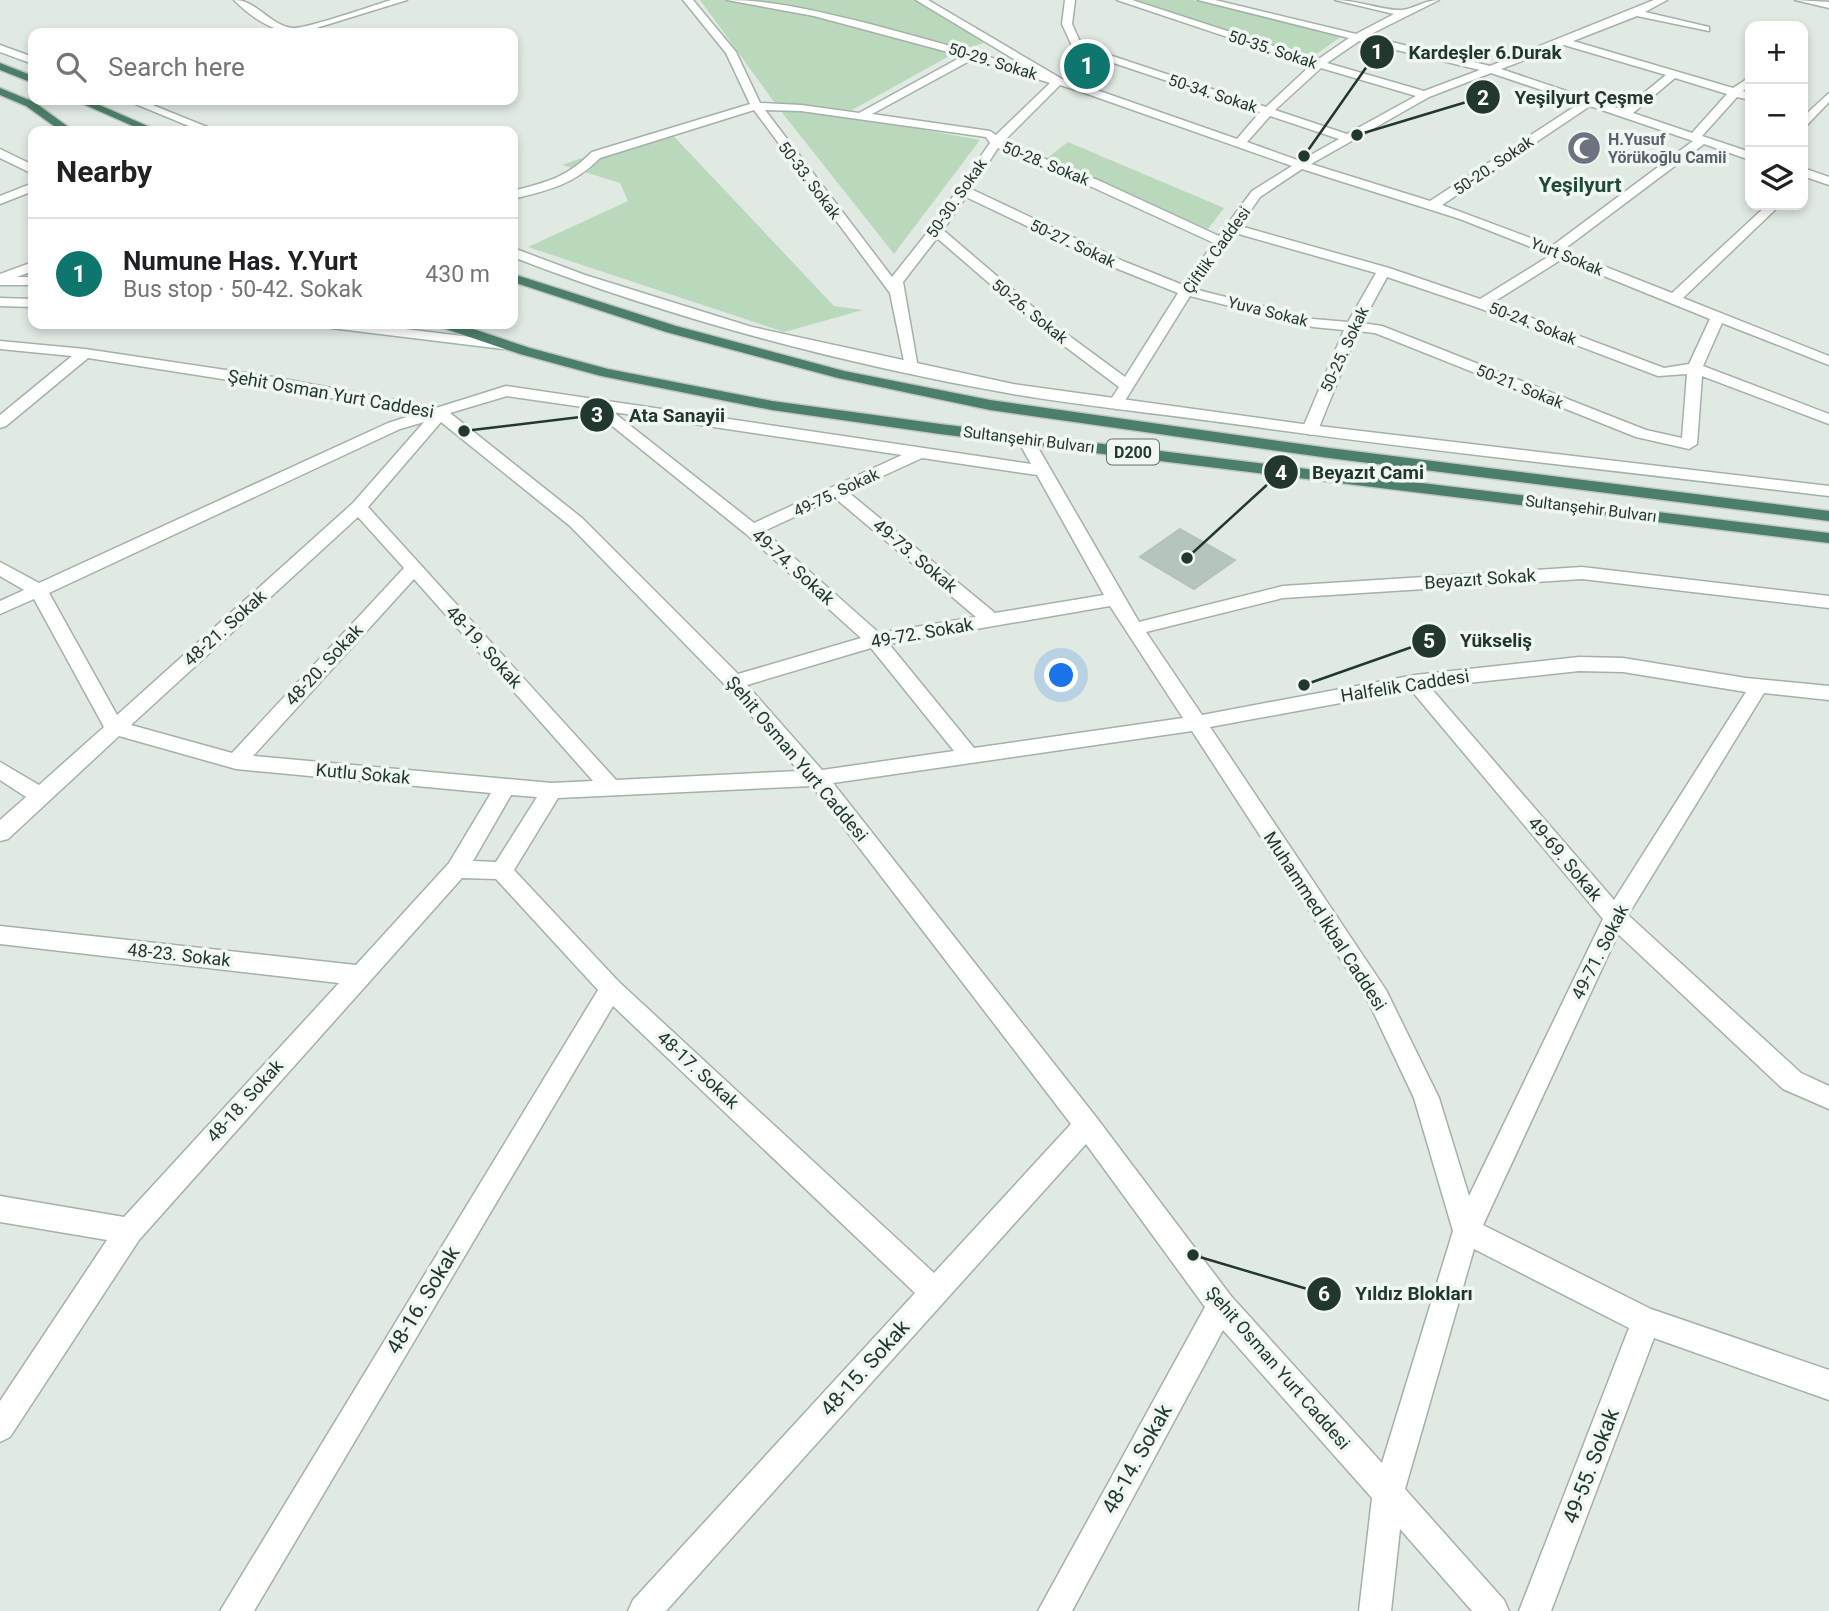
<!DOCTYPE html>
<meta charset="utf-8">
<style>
:root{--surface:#fff;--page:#f6f6f6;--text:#202124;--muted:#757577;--line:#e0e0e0;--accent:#0f766e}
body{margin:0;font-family:Roboto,sans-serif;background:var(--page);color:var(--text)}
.controls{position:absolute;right:21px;top:21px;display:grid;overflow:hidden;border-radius:14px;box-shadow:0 4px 10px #0003}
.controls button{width:63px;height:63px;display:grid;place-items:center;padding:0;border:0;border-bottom:2px solid var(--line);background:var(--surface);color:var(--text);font:35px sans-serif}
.you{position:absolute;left:1062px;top:676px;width:24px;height:24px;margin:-18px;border:5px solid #fff;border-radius:50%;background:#1a73e8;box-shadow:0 0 0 10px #1a73e833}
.badge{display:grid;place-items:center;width:46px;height:46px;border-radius:50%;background:var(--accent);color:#fff;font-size:23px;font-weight:700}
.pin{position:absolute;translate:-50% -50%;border:4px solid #fff;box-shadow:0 2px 7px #0006}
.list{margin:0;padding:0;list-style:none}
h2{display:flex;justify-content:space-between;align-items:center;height:91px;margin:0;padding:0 28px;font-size:30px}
h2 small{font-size:23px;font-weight:400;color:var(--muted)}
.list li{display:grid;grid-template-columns:46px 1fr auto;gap:21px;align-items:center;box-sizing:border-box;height:112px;padding:0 28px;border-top:2px solid var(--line)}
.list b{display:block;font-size:26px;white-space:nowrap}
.list p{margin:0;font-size:23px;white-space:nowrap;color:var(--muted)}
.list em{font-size:23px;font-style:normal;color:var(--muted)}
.icon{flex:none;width:38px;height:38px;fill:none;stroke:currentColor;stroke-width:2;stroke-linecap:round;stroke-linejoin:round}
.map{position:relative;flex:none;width:1829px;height:1611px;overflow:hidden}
.search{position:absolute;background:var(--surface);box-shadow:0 4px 10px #0003;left:28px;top:28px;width:490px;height:77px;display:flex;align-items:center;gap:18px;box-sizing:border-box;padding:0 24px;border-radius:14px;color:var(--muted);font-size:26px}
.panel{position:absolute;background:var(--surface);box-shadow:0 4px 10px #0003;left:28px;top:126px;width:490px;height:203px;border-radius:14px}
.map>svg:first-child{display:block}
.green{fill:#bad9bc}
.building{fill:#b5c4bc;stroke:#b3c3b9;stroke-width:2}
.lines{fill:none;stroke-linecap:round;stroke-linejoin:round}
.minor-casing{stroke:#a3b1a9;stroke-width:3}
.tertiary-casing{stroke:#a3b1a9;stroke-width:3}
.secondary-casing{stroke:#a0b4a9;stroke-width:3}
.trunk-casing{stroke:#c1c7c4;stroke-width:3}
.minor{fill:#fff;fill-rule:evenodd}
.tertiary{fill:#fff;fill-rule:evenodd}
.secondary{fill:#fff;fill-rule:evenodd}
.trunk{fill:#4c7f69;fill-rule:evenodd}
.labels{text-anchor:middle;stroke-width:7;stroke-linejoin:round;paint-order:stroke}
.far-street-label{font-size:16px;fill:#22382e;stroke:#f0f7f2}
.far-worship-label{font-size:16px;font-weight:bold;fill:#5b616d;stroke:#f0f7f2;text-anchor:start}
.shield{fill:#f0f7f2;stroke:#607169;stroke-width:2}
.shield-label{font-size:16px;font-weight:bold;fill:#22382e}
.street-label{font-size:18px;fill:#22382e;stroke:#f0f7f2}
.far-district-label{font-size:21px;font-weight:bold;fill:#204936;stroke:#f0f7f2}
.near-street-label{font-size:21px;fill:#22382e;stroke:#f0f7f2}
.leader{fill:none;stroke:#22382e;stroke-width:2.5}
.callout-dot{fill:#22382e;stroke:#f0f7f2;stroke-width:2.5}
.mark-label{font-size:21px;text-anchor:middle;font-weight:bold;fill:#fff}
.callout-label{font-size:19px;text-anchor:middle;font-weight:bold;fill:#22382e;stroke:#f0f7f2;stroke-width:7;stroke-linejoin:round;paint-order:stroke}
</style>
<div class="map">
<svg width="1829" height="1611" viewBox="0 0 1829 1611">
<rect width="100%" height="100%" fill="#e0eae3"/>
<g class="green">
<path d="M700 0H921L984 43 962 49 843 115 980 140 894 254 780 110Z"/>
<path d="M1136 0H1193L1345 34 1312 57Z"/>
<path d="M666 128 834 306 863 310 784 332 528 247 628 201 620 183 562 165Z"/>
<path d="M1068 142 1224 208 1208 229 1046 159Z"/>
</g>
<path class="building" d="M1180 529 1235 560 1194 589 1140 557Z"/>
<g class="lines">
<g class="minor-casing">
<g id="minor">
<path d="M234 0C257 0 269 25 292 28 303 30 375 5 391 0H407L300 33C274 33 252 18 234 0Z"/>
<path d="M683 0H693L736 52 760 103 801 105 859 113 963 56 814 16 727 0C774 0 820 12 866 23 922 38 977 53 1032 70L916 0H928L1062 79 1077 84 1073 48 1062 24 1065 0H1075L1072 24 1082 46 1266 107 1311 65 1117 0H1132L1317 60 1349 38 1198 0H1215L1356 34 1394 14 1335 0C1357 0 1384 11 1402 10 1414 9 1424 0 1439 0L1367 36 1490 66 1654 0H1667L1645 12 1709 27V31L1637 16 1573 41 1733 88 1750 77V85L1743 91 1750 94V100L1737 97 1702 136 1750 152V160L1704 144 1563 250 1672 293 1767 205H1780L1683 298 1829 356V365L1722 323 1703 366 1829 414V424L1702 376 1697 444 1689 449 1636 437 1375 333 1358 331 1318 430 1310 435 1302 430 1344 330 1313 327 1190 296 1121 407 1116 409 1108 404 1119 387 1043 330 937 238 903 282 918 368 911 372 906 371 890 293 754 110 600 158C573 185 549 190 513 199V191C547 182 566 178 592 152L750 104 726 53ZM1359 41 1480 70 1424 91 1327 63ZM1564 45 1666 75 1623 110 1501 69ZM1084 53 1260 112 1237 139 1088 87ZM973 59 1050 83 996 135 990 131 872 114ZM1321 68 1416 96 1347 134 1275 110ZM1491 73 1580 103 1430 201 1311 164 1429 97ZM1675 78 1727 94 1692 133 1633 113ZM1060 85 1079 91 1292 166 1252 191 1219 236 1100 181 1003 142ZM1590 106 1693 141 1552 246 1442 205ZM765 110 801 111 986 137 990 143 931 228 892 277ZM1270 116 1339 139 1300 161 1247 142ZM998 148 1092 187 1214 243 1183 285 1123 261 971 189ZM1302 169 1460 219 1551 255 1480 299 1389 268 1240 226 1260 197ZM966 197 1113 267 1178 293 1125 377 1053 324 943 230ZM1235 233 1376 273 1348 322 1313 319 1194 289ZM1562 259 1710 319 1689 364 1664 368 1492 303ZM1387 277 1476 307 1658 376 1687 374 1682 438 1646 430 1382 326 1362 323Z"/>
<path d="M1829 93V102L1807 125 1803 126V117Z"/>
<path d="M0 149 33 165V174L0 158Z"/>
<path d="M1803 168 1829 177V185L1803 176Z"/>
<path d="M33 183V191L0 204V196Z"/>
<path d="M33 262V271L0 283V274Z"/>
<path d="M0 341 85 349 273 377 436 408 506 386 1031 464 1017 439 1025 434 1033 439 1139 622 1283 586 1582 567 1829 596V608L1582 579 1283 598 1146 632 1202 715 1415 675 1579 657 1623 658 1746 678 1829 686V700L1764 693 1628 915 1801 1073 1829 1086V1109L1783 1089 1618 934 1483 1225 1651 1309 1829 1370V1400L1654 1338 1551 1611H1519L1629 1328 1474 1249 1405 1489 1504 1600 1509 1611H1472L1400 1529 1391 1611H1359L1372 1498 1223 1330 1072 1611H1038L1205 1307 1086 1144 666 1611H628L633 1600 915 1293 613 1006 254 1611H220L598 990 496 879 462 878 139 1240 10 1437 0 1442V1401L107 1240 0 1222V1196L124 1217 339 983 0 944V926L356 965 449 863 491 793 236 769 119 736 8 839 0 841V820L26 797 0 780V762L39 785 104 727 34 599 0 614V601L24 590 0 576V562L39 583 388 423 416 414 273 387 88 358 6 426 0 428V415L72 356 0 349ZM507 396 590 408 746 534 861 638 738 674 582 518 450 413ZM613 412 902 455 754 523ZM424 422 353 503 117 715 49 593 400 429ZM441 422 570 526 727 687 799 771 616 780 368 507ZM922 458 1037 475 1104 595 995 613 848 492ZM835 498 976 617 879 633 764 531ZM358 517 404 568 232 753 131 725ZM414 579 593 781 552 783 253 756ZM1110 606 1183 718 974 748 889 644ZM871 648 954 751 822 770 747 685ZM1579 671 1623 672 1746 692 1614 900 1430 687ZM1411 690 1603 919 1469 1196 1439 1098 1386 990 1210 727ZM1192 731 1369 1003 1414 1098 1453 1231 1382 1463 1231 1296 1096 1117 833 783ZM812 786 1071 1124 934 1273 619 982 514 870 558 798ZM511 795 537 797 496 862 473 861Z"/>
</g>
</g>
<g class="tertiary-casing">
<g id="tertiary">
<path d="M1795 0 1829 2V8Z"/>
<path d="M0 45 33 57V64L0 52Z"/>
<path d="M126 100H140L217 131H201Z"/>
<path d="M513 248 585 275 752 327 1013 384 1310 425 1829 486V496C1628 472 1427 451 1227 423 1155 413 1083 406 1013 394 843 364 673 319 513 257Z"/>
</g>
</g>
<g class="secondary-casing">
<g id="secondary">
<rect x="0" y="277" width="33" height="8"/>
<path d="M0 298 33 299V307L0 306Z"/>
<path d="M324 324H364L503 341 510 345 503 349 331 328Z"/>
</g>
</g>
<g class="trunk-casing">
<g id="trunk">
<path d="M0 63 33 76V83L0 70Z"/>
<path d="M0 88 34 102 74 131H61L26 106 0 95Z"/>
<path d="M74 100H88L159 131H144Z"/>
<path d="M513 274 676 326 844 371 990 400 1329 448 1829 511V521L1329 458 990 410 838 378 666 332 513 282Z"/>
<path d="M438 324H458L530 348 608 369 772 401 940 424 1829 533V543L940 434 772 410 601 376 520 354 440 327Z"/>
</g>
</g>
<use href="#minor" class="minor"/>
<use href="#tertiary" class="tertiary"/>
<use href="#secondary" class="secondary"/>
<use href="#trunk" class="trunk"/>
</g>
<defs>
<g id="mosque-disc" transform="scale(1.75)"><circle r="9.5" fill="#6b7280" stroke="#f0f7f2"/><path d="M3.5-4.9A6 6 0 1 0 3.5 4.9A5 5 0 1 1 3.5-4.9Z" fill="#fff"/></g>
</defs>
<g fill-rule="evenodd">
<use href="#mosque-disc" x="1584" y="148"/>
</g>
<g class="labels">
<g class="far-street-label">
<text transform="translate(1273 49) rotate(18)" y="6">50-35. Sokak</text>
<text transform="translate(993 61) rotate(17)" y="6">50-29. Sokak</text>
<text transform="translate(1213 93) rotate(18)" y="6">50-34. Sokak</text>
<text transform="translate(1046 163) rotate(22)" y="6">50-28. Sokak</text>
<text transform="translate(1493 165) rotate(-34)" y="6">50-20. Sokak</text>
<text transform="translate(810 180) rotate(53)" y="6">50-33. Sokak</text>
<text transform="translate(956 198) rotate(-55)" y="6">50-30. Sokak</text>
<text transform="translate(1073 243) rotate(25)" y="6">50-27. Sokak</text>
<text transform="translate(1216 250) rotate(-54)" y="6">Çiftlik Caddesi</text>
<text transform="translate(1567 256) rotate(22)" y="6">Yurt Sokak</text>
<text transform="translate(1030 311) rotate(39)" y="6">50-26. Sokak</text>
<text transform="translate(1268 311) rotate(14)" y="6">Yuva Sokak</text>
<text transform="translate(1533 323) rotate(21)" y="6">50-24. Sokak</text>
<text transform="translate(1344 349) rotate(-65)" y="6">50-25. Sokak</text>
<text transform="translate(1520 386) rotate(22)" y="6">50-21. Sokak</text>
<text transform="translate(1029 439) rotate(7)" y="6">Sultanşehir Bulvarı</text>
<text transform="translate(836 492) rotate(-25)" y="6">49-75. Sokak</text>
<text transform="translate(1591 508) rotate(7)" y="6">Sultanşehir Bulvarı</text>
</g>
<g class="far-worship-label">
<text x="1608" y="145">H.Yusuf<tspan x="1608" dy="18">Yörükoğlu Camii</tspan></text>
</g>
<rect class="shield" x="1107" y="439.5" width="52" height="25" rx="5"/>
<g class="shield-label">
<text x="1133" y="458">D200</text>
</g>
<g class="street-label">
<text transform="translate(331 394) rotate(10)" y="6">Şehit Osman Yurt Caddesi</text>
<text transform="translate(915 556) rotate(40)" y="6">49-73. Sokak</text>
<text transform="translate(793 567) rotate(42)" y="6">49-74. Sokak</text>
<text transform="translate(1480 579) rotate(-4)" y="6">Beyazıt Sokak</text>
<text transform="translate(225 628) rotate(-42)" y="6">48-21. Sokak</text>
<text transform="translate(922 633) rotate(-10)" y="6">49-72. Sokak</text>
<text transform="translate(484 647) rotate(48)" y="6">48-19. Sokak</text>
<text transform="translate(324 665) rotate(-47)" y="6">48-20. Sokak</text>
<text transform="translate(1405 686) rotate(-9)" y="6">Halfelik Caddesi</text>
<text transform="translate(797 759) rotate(50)" y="6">Şehit Osman Yurt Caddesi</text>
<text transform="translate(363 774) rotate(5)" y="6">Kutlu Sokak</text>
<text transform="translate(1565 859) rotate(50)" y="6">49-69. Sokak</text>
<text transform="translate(1325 921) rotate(57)" y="6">Muhammed İkbal Caddesi</text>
<text transform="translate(1600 952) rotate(-63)" y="6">49-71. Sokak</text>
<text transform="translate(179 955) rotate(6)" y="6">48-23. Sokak</text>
<text transform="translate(698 1070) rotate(43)" y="6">48-17. Sokak</text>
<text transform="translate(245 1101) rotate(-48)" y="6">48-18. Sokak</text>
<text transform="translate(1278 1368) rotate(49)" y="6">Şehit Osman Yurt Caddesi</text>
</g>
<g class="far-district-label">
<text x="1580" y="192">Yeşilyurt</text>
</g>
<g class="near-street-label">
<text transform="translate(423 1300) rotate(-59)" y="7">48-16. Sokak</text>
<text transform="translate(865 1368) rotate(-48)" y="7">48-15. Sokak</text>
<text transform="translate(1137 1459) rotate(-61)" y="7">48-14. Sokak</text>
<text transform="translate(1591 1466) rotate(-69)" y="7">49-55. Sokak</text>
</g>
</g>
<path class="leader" d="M1304 156L1377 52M1357 135L1483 97M464 431L597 415M1187 558L1281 472M1304 685L1429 641M1193 1255L1324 1294"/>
<g class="callout-dot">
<circle cx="1304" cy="156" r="7"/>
<circle cx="1357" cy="135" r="7"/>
<circle cx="464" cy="431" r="7"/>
<circle cx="1187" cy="558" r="7"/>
<circle cx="1304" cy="685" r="7"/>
<circle cx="1193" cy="1255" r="7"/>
<circle cx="1377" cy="52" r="18"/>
<circle cx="1483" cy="97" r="18"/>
<circle cx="597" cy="415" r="18"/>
<circle cx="1281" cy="472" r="18"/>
<circle cx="1429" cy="641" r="18"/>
<circle cx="1324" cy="1294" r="18"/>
</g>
<g class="mark-label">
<text x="1377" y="59">1</text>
<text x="1483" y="105">2</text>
<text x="597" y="422">3</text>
<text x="1281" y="480">4</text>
<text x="1429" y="648">5</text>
<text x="1324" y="1301">6</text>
</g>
<g class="callout-label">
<text x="1485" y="59">Kardeşler 6.Durak</text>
<text x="1584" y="104">Yeşilyurt Çeşme</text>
<text x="677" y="422">Ata Sanayii</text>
<text x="1368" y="479">Beyazıt Cami</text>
<text x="1496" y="647">Yükseliş</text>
<text x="1414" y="1300">Yıldız Blokları</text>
</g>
</svg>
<div class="controls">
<button>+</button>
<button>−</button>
<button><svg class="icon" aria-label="layers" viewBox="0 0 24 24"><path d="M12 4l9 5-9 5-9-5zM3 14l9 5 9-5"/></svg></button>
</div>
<div class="you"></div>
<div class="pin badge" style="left:1087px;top:66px">1</div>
<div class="search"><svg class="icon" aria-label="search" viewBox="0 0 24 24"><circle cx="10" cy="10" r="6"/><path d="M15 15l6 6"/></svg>Search here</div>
<section class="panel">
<h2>Nearby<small></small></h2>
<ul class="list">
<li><span class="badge">1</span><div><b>Numune Has. Y.Yurt</b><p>Bus stop · 50-42. Sokak</p></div><em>430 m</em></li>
</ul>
</section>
</div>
